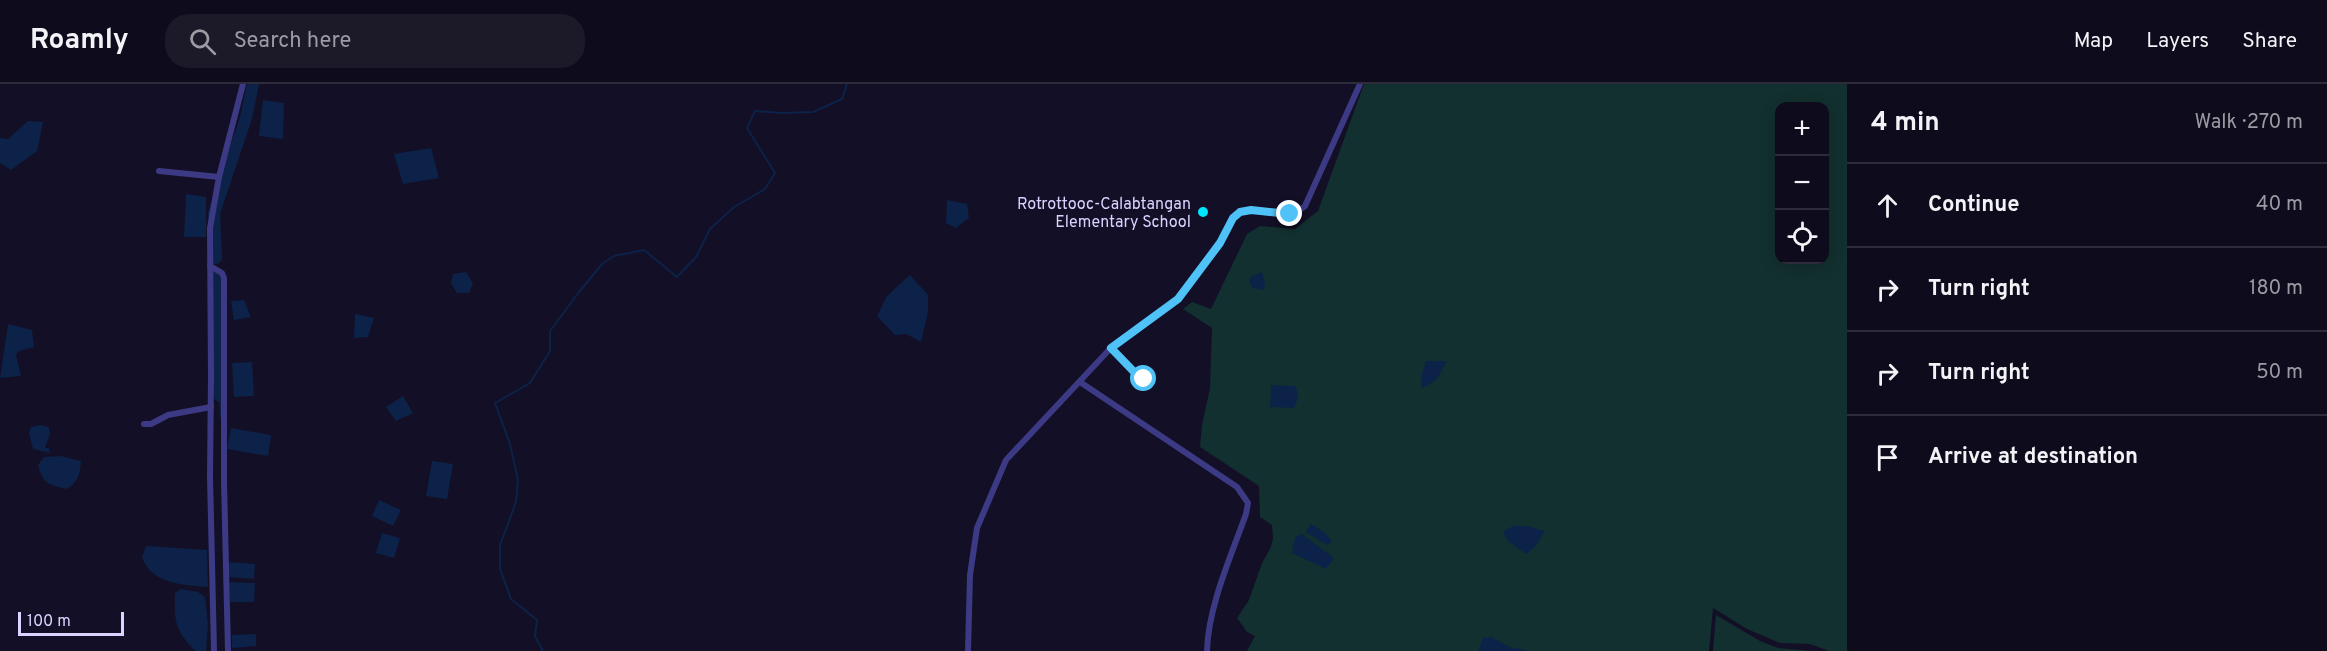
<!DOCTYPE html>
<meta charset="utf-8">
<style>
:root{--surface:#0e0b1c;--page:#1c1929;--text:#f1f3f6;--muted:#9b9ba3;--line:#2e2b3b}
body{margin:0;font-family:Overpass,sans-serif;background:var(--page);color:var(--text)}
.controls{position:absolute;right:18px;top:18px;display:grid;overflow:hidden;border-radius:12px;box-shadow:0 3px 15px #0003}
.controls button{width:54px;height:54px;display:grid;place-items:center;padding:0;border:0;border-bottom:2px solid var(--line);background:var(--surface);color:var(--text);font:30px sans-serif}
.scale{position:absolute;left:18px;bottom:15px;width:106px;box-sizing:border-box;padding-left:6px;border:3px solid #d9d4ff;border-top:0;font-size:16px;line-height:21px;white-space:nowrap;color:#d9d4ff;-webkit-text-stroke:4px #130f26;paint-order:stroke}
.stop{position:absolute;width:18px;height:18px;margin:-14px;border:4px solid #4fc3f7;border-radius:50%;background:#fff}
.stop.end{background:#4fc3f7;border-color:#fff;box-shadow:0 2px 6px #0008}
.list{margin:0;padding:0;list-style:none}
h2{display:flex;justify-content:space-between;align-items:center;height:78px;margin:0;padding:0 24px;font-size:26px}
h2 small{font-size:20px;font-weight:400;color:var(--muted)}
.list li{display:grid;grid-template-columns:39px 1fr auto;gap:18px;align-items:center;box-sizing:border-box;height:84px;padding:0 24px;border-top:2px solid var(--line)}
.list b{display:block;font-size:22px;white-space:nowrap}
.list em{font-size:20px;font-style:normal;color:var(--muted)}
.icon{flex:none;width:33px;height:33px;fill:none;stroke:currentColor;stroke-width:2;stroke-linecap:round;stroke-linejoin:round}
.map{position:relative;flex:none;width:1847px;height:567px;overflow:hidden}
header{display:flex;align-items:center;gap:36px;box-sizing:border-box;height:84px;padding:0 30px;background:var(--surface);border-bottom:2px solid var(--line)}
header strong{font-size:28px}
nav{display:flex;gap:33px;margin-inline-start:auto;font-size:21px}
.search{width:420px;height:54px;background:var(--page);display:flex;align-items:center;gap:15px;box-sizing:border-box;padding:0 21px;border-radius:24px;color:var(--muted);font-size:22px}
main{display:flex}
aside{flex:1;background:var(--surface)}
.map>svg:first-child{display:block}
.green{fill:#12302f;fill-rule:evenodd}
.water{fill:#0c2248}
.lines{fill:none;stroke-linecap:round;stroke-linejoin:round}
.stream{stroke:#0c2248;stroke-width:2}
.river{stroke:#0c2248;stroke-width:12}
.street{stroke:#3d3a85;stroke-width:6}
.route{stroke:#4fc3f7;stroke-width:8}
.poi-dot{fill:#00e5ff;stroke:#130f26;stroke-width:2}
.labels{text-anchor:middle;stroke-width:4.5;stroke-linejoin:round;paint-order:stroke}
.poi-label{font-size:16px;fill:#d9d4ff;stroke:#130f26;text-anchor:end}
</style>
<header>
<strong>Roamly</strong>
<div class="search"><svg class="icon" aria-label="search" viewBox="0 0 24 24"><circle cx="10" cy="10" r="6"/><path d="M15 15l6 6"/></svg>Search here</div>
<nav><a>Map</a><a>Layers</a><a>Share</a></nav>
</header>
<main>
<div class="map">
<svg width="1847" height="567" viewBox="0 0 1847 567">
<rect width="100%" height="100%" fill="#130f26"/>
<g class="green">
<path d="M1364 0H1847V567H1829L1810 560 1780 559 1747 545 1713 524 1709 567H1247L1255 552 1247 548 1237 534 1249 516 1262 479 1270 465 1273 455 1272 441 1260 433 1259 402 1200 363 1202 341 1210 304 1212 244 1183 225 1192 218 1211 225 1247 150 1260 142 1295 145 1318 127ZM1780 22H1824V176H1780Z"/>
<path d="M1716 531 1760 557 1778 564 1812 567H1713Z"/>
</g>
<g class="water">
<path d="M263 16 284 19 283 55 259 52Z"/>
<path d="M28 37 43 38 37 67 11 86 0 79V54L8 55Z"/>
<path d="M431 64 439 94 403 100 394 70Z"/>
<path d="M186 110 206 113V153H184Z"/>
<path d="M947 116 967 120 969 134 956 144 946 139Z"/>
<path d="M466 188 473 199 469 209H457L451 199 453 190Z"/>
<path d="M1262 188 1265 199 1264 206 1253 204 1249 198 1251 193Z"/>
<path d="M910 191 928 211V228L921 258 906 250 895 251 877 232 887 212Z"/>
<path d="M244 216 251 233 234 236 231 217Z"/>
<path d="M355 230 374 234 368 253 354 254Z"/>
<path d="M8 240 32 246 34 263 19 267 16 271 21 292 0 294Z"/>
<path d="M1426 277H1447L1436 296 1421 305 1422 289Z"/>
<path d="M252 278 254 312 234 313 232 279Z"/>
<path d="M1271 301 1296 302 1298 314 1294 324 1270 323Z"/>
<path d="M403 312 413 329 396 337 386 323Z"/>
<path d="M41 341 49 343 50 350 45 364H49L50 369 33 365 29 349 31 343Z"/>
<path d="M231 344 271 351 268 372 227 365Z"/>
<path d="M61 372 81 377C80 390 78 399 66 405 48 400 43 400 38 381L44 373Z"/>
<path d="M432 377 453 380 447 415 426 412Z"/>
<path d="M379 416 401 426 393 442 372 432Z"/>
<path d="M1311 440 1325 449 1332 457 1327 461 1306 448Z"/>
<path d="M1513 442H1527L1545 447 1535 463 1526 470 1508 457 1503 448Z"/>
<path d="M382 449 400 454 394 474 376 469Z"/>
<path d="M1302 450 1334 474 1326 485 1292 469 1295 453Z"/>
<path d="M146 462 207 466 208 503C183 501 151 500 142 473Z"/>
<path d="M229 478 255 480 254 495 229 493Z"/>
<path d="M229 498 255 499 254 518H230Z"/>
<path d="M181 505 198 508 205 513 208 540 206 567H195C175 546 174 538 175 509Z"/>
<path d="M256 550V562L232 564V551Z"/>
<path d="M1492 553 1509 563 1531 567H1478L1483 554Z"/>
</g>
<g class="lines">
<g class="stream">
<path d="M220 312 221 333"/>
<path d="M543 567 535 552 537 536 511 515 500 485V461L516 418 518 396 510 360 495 319 530 299 550 267V247L579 208 602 180 614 172 644 166 677 193 696 173 710 145 734 123 765 105 775 89 747 44 755 27 782 29 813 28 842 15 847 0"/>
</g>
<g class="river">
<path d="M216 174 214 129 246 34 253 0"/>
<path d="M217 190 220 312"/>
</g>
<g class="street">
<path d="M159 87 219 93"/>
<path d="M210 182 222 189 224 194V398L228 567"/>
<path d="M1111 264 1139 293 1144 295"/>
<path d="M1080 298 1237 403 1248 419 1246 430C1231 472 1208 523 1207 567"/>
<path d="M144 340H151L168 331 211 323"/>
<path d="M214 567 210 392 211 292 210 144 219 93 243 0"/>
<path d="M968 567 970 491 977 444 1006 376 1108 267 1178 215 1220 159 1233 134 1240 128 1251 126 1290 130 1297 128 1305 122 1360 0"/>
</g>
</g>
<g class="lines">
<path class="route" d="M1144 295 1139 293 1111 264 1178 215 1220 159 1233 134 1240 128 1251 126 1290 130"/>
</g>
<circle class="poi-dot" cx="1203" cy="128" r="6"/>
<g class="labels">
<g class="poi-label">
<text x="1191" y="125">Rotrottooc-Calabtangan<tspan x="1191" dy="18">Elementary School</tspan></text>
</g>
</g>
</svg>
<div class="controls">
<button>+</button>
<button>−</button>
<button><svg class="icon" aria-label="locate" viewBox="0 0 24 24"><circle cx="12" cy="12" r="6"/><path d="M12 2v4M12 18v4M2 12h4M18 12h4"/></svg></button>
</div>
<div class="scale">100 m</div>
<div class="stop" style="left:1144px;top:295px"></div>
<div class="stop end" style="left:1290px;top:130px"></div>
</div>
<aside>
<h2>4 min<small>Walk · 270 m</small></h2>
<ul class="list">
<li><svg class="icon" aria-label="ahead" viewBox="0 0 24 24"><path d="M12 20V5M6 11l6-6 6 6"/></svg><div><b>Continue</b></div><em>40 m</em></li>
<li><svg class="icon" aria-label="right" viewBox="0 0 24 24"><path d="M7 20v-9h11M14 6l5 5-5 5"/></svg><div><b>Turn right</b></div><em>180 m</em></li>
<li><svg class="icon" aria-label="right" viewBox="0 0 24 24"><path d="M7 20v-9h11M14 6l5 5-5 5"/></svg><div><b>Turn right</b></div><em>50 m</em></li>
<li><svg class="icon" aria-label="arrive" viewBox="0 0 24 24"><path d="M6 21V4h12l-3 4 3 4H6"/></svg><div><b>Arrive at destination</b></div></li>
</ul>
</aside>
</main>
